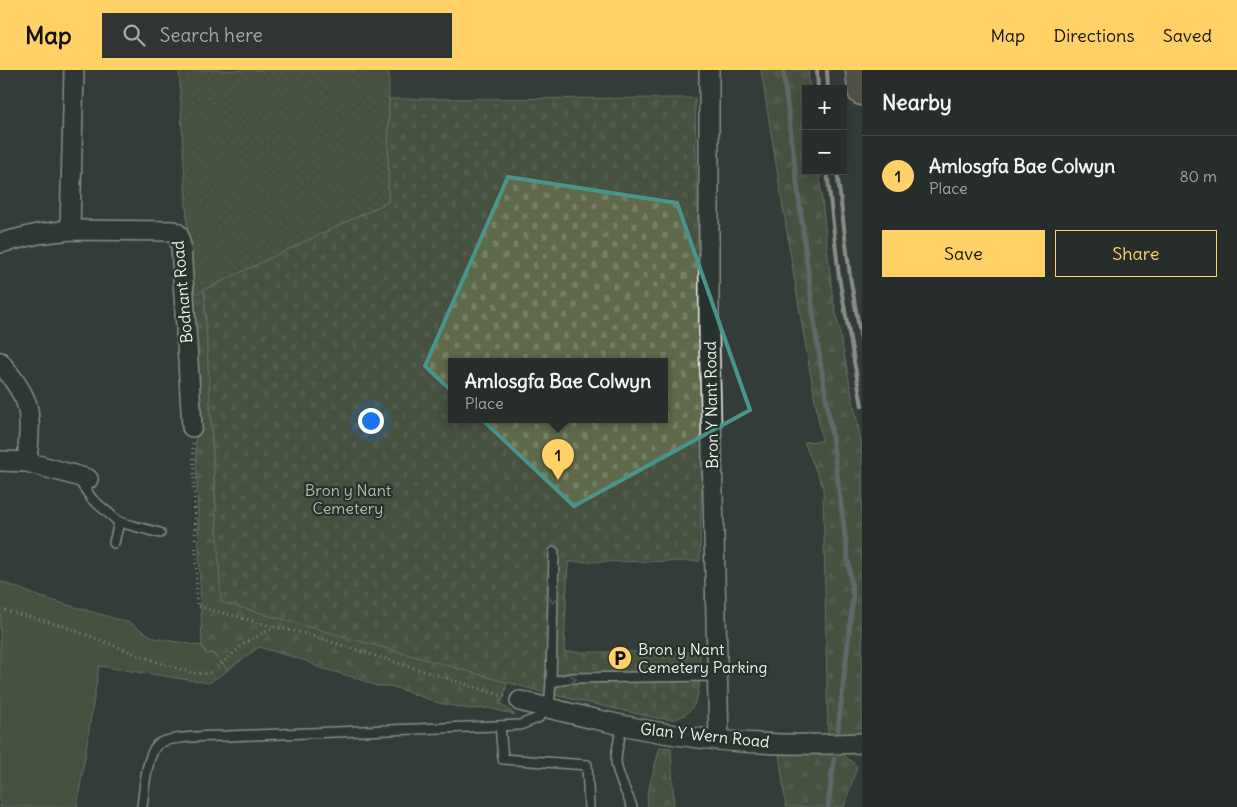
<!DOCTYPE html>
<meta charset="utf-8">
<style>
:root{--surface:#262d2a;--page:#2e3532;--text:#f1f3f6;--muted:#a4a8a8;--line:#424947;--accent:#ffd166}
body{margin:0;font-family:Delius,sans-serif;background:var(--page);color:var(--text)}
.controls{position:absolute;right:15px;top:15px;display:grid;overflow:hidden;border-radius:0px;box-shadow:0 5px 20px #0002}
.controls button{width:45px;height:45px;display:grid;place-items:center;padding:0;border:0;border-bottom:1px solid var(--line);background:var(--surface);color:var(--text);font:25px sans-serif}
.you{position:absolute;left:370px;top:350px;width:18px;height:18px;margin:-12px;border:4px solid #fff;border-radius:50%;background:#1a73e8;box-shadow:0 0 0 8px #1a73e833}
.badge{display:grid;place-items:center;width:32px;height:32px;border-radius:50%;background:var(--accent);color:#111;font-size:16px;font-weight:700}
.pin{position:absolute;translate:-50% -41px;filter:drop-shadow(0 1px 2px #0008)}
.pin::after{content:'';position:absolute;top:26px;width:18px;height:15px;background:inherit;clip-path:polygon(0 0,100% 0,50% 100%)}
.popup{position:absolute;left:448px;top:288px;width:220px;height:65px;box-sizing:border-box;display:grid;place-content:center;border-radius:0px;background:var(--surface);filter:drop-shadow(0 1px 4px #0005);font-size:16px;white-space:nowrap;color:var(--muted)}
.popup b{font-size:19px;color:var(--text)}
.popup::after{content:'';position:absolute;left:50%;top:100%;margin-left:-10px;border:10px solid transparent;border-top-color:var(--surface)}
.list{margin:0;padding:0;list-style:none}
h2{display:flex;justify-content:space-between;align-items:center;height:65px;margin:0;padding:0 20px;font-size:21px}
h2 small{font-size:16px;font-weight:400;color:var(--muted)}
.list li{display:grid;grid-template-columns:32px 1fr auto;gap:15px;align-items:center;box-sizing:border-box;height:80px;padding:0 20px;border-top:1px solid var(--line)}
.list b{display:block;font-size:19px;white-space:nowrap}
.list p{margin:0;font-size:16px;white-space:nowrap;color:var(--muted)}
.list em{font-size:16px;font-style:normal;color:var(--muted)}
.actions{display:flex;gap:10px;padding:15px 20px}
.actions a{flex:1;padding:11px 0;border:1px solid var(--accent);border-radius:0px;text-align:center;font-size:18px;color:var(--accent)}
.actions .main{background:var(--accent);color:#111}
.icon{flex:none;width:28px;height:28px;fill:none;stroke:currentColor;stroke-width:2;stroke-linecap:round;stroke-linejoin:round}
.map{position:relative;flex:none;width:862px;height:737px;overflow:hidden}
header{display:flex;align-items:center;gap:30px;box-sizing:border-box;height:70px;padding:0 25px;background:var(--accent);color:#111}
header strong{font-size:24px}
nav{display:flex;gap:28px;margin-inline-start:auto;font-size:18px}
.search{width:350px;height:45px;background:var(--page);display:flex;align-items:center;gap:12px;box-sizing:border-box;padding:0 18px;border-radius:0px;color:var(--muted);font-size:19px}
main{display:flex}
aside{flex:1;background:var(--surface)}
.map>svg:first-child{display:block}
.green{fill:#5f6b4c;stroke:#aaae9a}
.forest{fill:url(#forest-firs);stroke:#aaae9a}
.cemetery{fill:url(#cemetery-stones);stroke:#aaae9a;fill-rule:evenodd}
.garden{fill:url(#garden-dots);stroke:#aaae9a}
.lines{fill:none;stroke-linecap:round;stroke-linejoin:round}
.stream{stroke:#909fa2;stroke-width:5}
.service-casing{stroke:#f4f1e8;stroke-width:12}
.minor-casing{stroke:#f4f1e8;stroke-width:22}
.trunk-casing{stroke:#f4f1e8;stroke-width:31}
.path{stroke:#f4f1e8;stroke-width:3;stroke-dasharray:1 4;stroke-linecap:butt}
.service{stroke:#26332d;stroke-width:9}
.minor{stroke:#26332d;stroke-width:19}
.trunk{stroke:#726e52;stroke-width:28}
.rail{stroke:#f4f1e8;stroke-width:4}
.oneway{stroke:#6e766e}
.marked{fill:none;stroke:#48958c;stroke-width:4;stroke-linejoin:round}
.labels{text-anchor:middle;stroke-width:4.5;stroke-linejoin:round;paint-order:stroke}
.street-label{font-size:16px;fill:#f4f1e8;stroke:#26332d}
.park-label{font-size:16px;fill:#b8bbaa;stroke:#26332d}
.poi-label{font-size:16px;fill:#f4f1e8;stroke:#26332d;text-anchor:start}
</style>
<header>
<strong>Map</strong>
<div class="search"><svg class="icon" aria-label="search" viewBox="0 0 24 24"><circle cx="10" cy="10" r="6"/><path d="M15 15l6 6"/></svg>Search here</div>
<nav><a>Map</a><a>Directions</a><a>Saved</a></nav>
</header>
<main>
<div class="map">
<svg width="862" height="737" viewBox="0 0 862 737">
<defs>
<pattern id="forest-firs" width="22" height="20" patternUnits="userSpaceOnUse" patternTransform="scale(1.25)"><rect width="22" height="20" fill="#5f6b4c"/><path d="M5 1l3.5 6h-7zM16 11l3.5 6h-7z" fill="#778166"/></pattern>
<pattern id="cemetery-stones" width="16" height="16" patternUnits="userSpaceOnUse" patternTransform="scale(1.25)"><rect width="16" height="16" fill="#5f6b4c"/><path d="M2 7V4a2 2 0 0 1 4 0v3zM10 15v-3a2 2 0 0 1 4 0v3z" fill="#778166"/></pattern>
<pattern id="garden-dots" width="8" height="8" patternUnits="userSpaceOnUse" patternTransform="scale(1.25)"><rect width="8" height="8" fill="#5f6b4c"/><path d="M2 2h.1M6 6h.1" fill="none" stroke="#778166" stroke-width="1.8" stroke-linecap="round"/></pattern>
</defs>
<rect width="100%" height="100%" fill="#333c38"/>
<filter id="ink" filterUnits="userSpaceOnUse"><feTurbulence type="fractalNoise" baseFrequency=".02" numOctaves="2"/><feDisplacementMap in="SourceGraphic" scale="10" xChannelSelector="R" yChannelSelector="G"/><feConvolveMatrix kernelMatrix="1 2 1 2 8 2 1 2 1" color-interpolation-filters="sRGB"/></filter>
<g filter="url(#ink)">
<path class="green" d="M0 511 41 527 130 553 154 568 202 576 206 584 212 583 228 600 209 613 99 596 77 737H0Z"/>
<g class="forest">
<path d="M761 0H808L810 19H806V101H819L832 223 862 376V665L828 667 823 417 804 372 822 371 797 225Z"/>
<path d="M204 219 217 463 509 600 506 618 501 634 515 645 489 638 468 639 439 633 391 616H377L356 608 317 597 309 592 259 577 228 600 213 583 207 584 202 576 191 226Z"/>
<path d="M660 677 671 678 674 737H648L647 725Z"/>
<path d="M779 683 842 684 857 696 844 737H786Z"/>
</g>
<path class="cemetery" d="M695 28 702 372 700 491 568 492 564 582H700C699 606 705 641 675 649 670 650 662 648 656 648L545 623 221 532 204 219 388 132 389 29ZM452 291H664V349H452Z"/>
<path class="garden" d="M179 0H389L388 132 191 226Z"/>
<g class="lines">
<g class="stream">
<path d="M783 0 815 258 831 359 853 527 838 660"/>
<path d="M828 737 834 689"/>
</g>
<g class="service-casing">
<g id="service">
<path d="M78 409 92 429 119 452 114 473"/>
<path d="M119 452 160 463"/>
<path d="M551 612 554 482"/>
<path d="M623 655C620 666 616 679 616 691 617 707 627 722 632 737"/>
<path d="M500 656 503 689 587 695 589 737"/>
<path d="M142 737C144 721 146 687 157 675 166 666 213 666 228 666 325 662 422 659 520 655L538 648 549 638 551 612 572 608 716 606"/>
</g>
</g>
<g class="minor-casing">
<g id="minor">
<path d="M709 0V261L719 670"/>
<path d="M70 160 74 0"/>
<path d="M0 173 38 164 70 160 174 161 178 164 181 176 192 357"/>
<path d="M0 292C10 305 20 317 26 332 32 350 28 374 27 392"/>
<path d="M0 391 27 392 88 409"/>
<path d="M520 631C572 644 624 657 676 665 737 674 801 676 862 673"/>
</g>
</g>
<g class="trunk-casing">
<path id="trunk" d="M860 0 862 21"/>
</g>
<g class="path">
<path d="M193 373 197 536 275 557"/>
<path d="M0 539 63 556 162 594 198 604 212 602 246 572 275 557 303 563 506 627"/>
</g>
<use href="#service" class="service"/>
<use href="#minor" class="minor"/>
<use href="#trunk" class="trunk"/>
<g class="rail">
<path d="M817 0 818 19"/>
<path d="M827 0 828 19"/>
<path d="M827 101 839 207 862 336"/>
<path d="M837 101 850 206 862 275"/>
</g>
</g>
<defs><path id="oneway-chevron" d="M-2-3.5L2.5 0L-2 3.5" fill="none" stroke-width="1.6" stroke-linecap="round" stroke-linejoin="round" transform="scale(1.25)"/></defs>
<g class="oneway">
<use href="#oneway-chevron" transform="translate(553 530) rotate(91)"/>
<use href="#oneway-chevron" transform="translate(573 609) rotate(-5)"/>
</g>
</g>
<path d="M0 0H862V737H0ZM508 107 677 133 750 340 574 436 425 296Z" fill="#333c38" fill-opacity=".55" fill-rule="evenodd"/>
<path class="marked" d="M508 107 677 133 750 340 574 436 425 296Z"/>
<defs>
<g id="parking-disc" transform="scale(1.25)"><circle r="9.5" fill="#ffd166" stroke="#26332d"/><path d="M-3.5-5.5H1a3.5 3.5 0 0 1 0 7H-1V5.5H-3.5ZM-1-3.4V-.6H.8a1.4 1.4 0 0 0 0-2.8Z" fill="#111"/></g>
</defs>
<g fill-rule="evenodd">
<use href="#parking-disc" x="620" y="588"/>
</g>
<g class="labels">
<g class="street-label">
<text transform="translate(182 222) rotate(-95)" y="6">Bodnant Road</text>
<text transform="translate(711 335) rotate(-91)" y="6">Bron Y Nant Road</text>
<text transform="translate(705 665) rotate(6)" y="6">Glan Y Wern Road</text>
</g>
<g class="park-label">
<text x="348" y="426">Bron y Nant<tspan x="348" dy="18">Cemetery</tspan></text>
</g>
<g class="poi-label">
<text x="638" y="585">Bron y Nant<tspan x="638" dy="18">Cemetery Parking</tspan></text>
</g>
</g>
</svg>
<div class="controls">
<button>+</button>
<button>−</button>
</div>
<div class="you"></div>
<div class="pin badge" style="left:558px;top:410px">1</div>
<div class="popup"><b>Amlosgfa Bae Colwyn</b>Place</div>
</div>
<aside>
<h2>Nearby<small></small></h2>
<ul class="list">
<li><span class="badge">1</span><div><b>Amlosgfa Bae Colwyn</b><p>Place</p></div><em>80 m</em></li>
</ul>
<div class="actions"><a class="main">Save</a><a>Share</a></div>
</aside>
</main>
